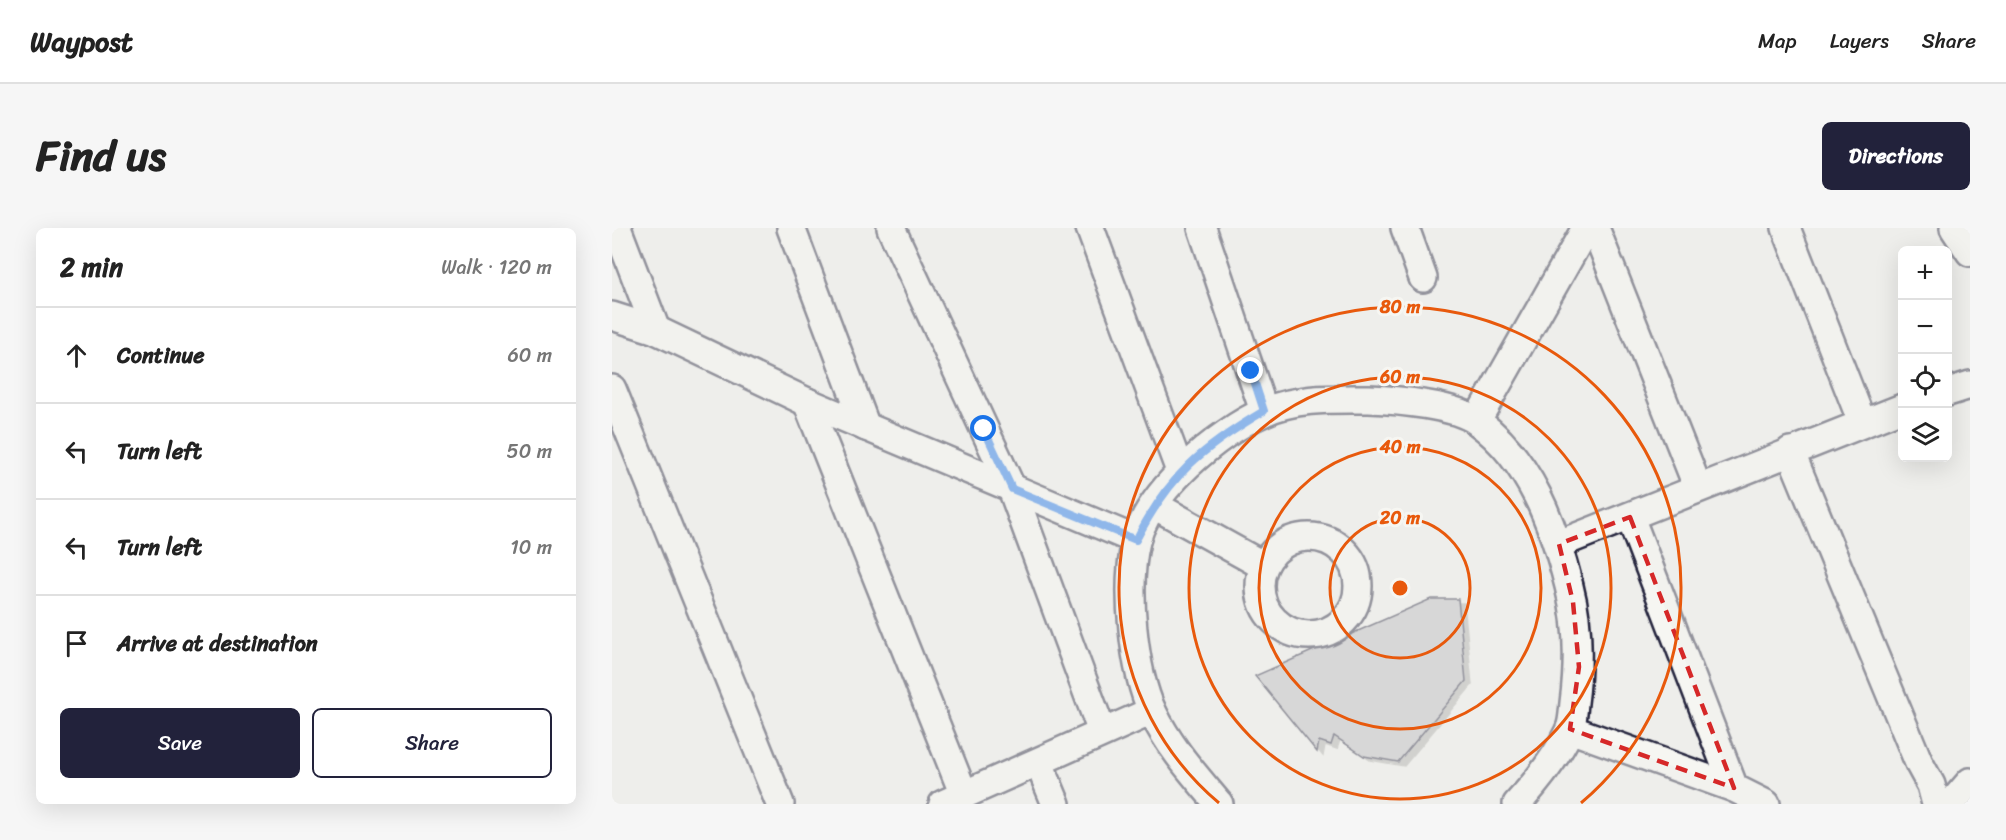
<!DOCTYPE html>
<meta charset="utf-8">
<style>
:root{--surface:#fff;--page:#f6f6f6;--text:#222;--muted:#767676;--line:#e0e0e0;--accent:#22223b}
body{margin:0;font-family:Sriracha,sans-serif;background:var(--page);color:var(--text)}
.controls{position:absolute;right:18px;top:18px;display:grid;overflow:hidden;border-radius:9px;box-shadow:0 6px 24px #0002}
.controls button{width:54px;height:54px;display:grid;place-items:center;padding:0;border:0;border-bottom:2px solid var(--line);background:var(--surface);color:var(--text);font:30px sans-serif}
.stop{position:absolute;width:18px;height:18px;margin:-14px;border:4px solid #1a73e8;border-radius:50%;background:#fff}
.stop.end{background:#1a73e8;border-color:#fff;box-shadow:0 2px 6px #0008}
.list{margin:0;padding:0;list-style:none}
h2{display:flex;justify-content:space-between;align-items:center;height:78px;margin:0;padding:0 24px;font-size:26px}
h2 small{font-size:20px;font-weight:400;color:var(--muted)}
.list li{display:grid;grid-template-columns:39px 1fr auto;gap:18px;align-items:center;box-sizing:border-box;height:96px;padding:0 24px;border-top:2px solid var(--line)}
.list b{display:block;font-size:22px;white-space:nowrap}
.list em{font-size:20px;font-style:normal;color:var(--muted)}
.actions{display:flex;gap:12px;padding:18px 24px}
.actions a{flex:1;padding:14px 0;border:2px solid var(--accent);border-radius:9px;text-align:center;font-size:21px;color:var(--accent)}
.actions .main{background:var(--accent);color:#fff}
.icon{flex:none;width:33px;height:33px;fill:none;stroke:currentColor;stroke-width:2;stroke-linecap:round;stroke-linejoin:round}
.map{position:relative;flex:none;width:1358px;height:576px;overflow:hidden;border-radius:9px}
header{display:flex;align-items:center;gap:36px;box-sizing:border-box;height:84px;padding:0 30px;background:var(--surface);border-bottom:2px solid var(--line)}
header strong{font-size:28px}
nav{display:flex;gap:33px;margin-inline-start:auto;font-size:21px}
.intro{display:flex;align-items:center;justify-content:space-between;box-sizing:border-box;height:144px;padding:0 36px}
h1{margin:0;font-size:42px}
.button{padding:15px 27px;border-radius:9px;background:var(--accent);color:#fff;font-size:21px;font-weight:700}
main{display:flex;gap:36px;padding:0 36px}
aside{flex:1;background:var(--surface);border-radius:9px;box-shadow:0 6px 24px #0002}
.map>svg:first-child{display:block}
.building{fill:#bbbbbf;stroke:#22223b;stroke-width:1.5;filter:url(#shadow)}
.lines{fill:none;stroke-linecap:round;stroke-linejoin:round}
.minor-casing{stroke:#22223b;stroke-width:32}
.minor{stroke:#f6f6f2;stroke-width:27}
.route{stroke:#1a73e8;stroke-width:8}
.marked{fill:none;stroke:#d62828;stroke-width:4.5;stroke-dasharray:12 8;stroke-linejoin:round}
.ring{fill:none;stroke:#e8590c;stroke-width:3}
.centre{fill:#e8590c;stroke:#f6f6f2;stroke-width:3}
.ring-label{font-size:18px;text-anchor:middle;font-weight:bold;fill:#e8590c;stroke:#f6f6f2;stroke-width:6;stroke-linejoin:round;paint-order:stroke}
</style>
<header>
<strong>Waypost</strong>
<nav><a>Map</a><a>Layers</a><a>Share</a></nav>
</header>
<div class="intro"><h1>Find us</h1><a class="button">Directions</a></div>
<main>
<aside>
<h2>2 min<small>Walk · 120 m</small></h2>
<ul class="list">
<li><svg class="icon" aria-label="ahead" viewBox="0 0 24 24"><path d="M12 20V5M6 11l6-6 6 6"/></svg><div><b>Continue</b></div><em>60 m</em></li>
<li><svg class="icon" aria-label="left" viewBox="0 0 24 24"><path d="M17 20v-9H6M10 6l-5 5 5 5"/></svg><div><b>Turn left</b></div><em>50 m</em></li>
<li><svg class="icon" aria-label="left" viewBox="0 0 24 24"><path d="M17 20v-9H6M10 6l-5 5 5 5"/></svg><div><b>Turn left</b></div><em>10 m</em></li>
<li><svg class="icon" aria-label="arrive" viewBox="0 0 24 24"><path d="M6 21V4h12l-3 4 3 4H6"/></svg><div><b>Arrive at destination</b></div></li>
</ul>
<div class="actions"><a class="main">Save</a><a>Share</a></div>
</aside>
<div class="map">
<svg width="1358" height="576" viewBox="0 0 1358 576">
<defs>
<filter id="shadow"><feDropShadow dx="6" dy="4" stdDeviation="0" flood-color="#0004"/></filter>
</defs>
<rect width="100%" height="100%" fill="#eeeeeb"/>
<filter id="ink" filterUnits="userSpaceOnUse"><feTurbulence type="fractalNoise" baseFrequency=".0167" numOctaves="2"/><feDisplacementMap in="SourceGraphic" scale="12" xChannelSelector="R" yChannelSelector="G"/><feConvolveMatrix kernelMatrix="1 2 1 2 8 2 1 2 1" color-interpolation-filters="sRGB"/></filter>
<g filter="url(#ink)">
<path class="building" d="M819 371H846L854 453 786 534 752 528 722 508 719 517 707 513 705 524 643 448Z"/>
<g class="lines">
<g class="minor-casing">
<g id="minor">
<path d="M5 0 44 102"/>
<path d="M179 0 254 199"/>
<path d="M279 0 400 261 490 504"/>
<path d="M478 0 568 243"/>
<path d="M590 0 652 183"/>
<path d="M793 0 811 50"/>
<path d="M983 0 1086 260"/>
<path d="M1174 0 1250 194"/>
<path d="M1342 0 1358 24"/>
<path d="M0 88 44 102 195 174 524 312"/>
<path d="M0 161 168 576"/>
<path d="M1336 164 1358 157"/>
<path d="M195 174 352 567"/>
<path d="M865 192 974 0"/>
<path d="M1178 223 1307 535 1319 557 1324 576"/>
<path d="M542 277 652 338"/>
<path d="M1018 289 1122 560"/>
<circle cx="697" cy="358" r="49"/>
<path d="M947 316 1290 180"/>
<path d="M958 501 1122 560 1154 576"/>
<path d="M427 535 444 576"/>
<path d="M331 576 540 483"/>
<path d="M607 576C582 546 558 520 541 485 521 442 513 360 524 313 537 263 606 204 652 184 685 169 722 171 757 171 784 172 845 177 866 194 918 232 942 298 957 358 967 396 967 436 962 475 961 484 961 495 957 503 945 529 924 555 905 576"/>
<path d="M1339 576 1358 554"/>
</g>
</g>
<use href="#minor" class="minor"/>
</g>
</g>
<g class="lines" filter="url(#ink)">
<path class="route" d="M372 201 400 261 524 312C558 246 590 220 652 183L639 143"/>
</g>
<path d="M0 0H1358V576H0ZM1018 289 1122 560 958 501 967 439 961 374 947 316Z" fill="#eeeeeb" fill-opacity=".55" fill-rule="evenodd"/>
<path class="marked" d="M1018 289 1122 560 958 501 967 439 961 374 947 316Z"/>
<g class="ring">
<circle cx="788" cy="360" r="70"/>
<circle cx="788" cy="360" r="141"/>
<circle cx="788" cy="360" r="211"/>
<path d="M607 575A281 281 0 1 1 969 575"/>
</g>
<circle cx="788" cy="360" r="9" class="centre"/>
<g class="ring-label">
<text x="788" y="85">80 m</text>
<text x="788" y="155">60 m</text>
<text x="788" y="225">40 m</text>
<text x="788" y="296">20 m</text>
</g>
</svg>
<div class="controls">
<button>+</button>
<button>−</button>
<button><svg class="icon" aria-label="locate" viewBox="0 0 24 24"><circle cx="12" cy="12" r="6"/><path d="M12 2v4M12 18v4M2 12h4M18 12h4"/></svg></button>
<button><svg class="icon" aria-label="layers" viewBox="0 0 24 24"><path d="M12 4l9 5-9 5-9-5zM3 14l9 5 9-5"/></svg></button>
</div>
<div class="stop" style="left:372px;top:201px"></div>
<div class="stop end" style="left:639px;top:143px"></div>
</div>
</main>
